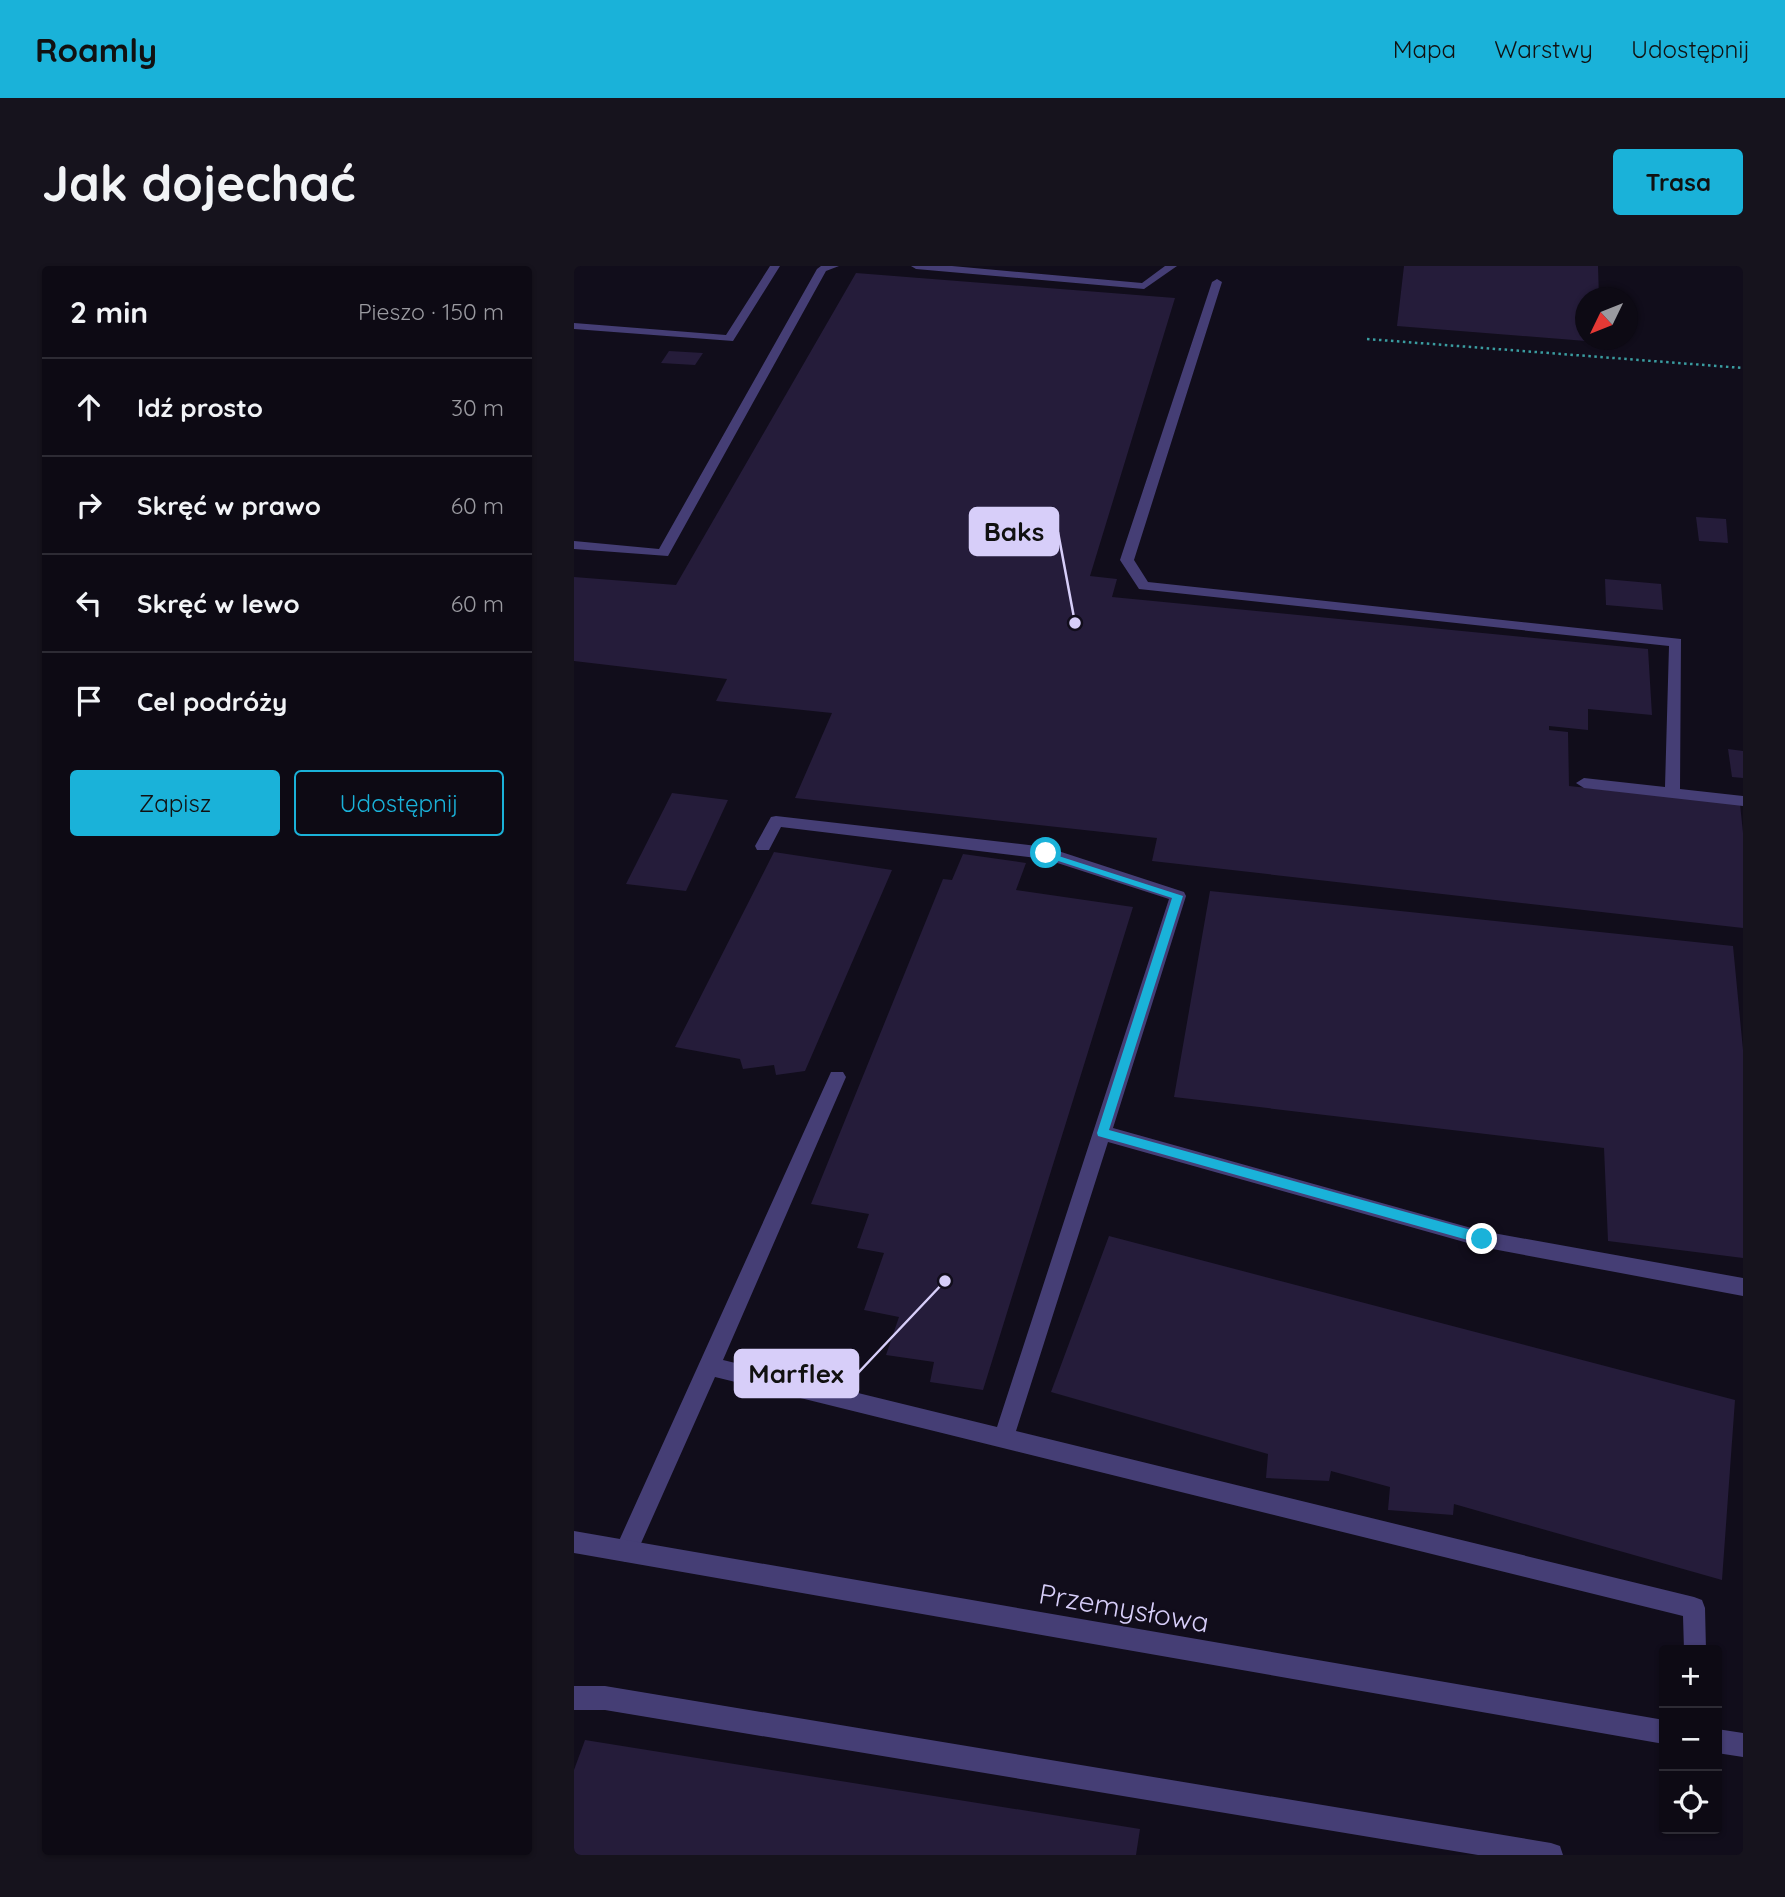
<!DOCTYPE html>
<html lang="pl">
<meta charset="utf-8">
<style>
:root{--surface:#0d0a14;--page:#16131d;--text:#f1f3f6;--muted:#9a9aa0;--line:#2d2b34;--accent:#1ab2d9}
body{margin:0;font-family:Quicksand,sans-serif;background:var(--page);color:var(--text)}
.controls{position:absolute;right:21px;bottom:21px;display:grid;overflow:hidden;border-radius:7px;box-shadow:0 2px 5px #0004}
.controls button{width:63px;height:63px;display:grid;place-items:center;padding:0;border:0;border-bottom:2px solid var(--line);background:var(--surface);color:var(--text);font:35px sans-serif}
.compass{position:absolute;left:1001px;top:21px;width:63px;height:63px;border-radius:50%;background:var(--surface);box-shadow:0 2px 5px #0004;rotate:227deg}
.stop{position:absolute;width:21px;height:21px;margin:-16px;border:5px solid #1ab2d9;border-radius:50%;background:#fff}
.stop.end{background:#1ab2d9;border-color:#fff;box-shadow:0 2px 7px #0008}
.list{margin:0;padding:0;list-style:none}
h2{display:flex;justify-content:space-between;align-items:center;height:91px;margin:0;padding:0 28px;font-size:30px}
h2 small{font-size:23px;font-weight:400;color:var(--muted)}
.list li{display:grid;grid-template-columns:46px 1fr auto;gap:21px;align-items:center;box-sizing:border-box;height:98px;padding:0 28px;border-top:2px solid var(--line)}
.list b{display:block;font-size:26px;white-space:nowrap}
.list em{font-size:23px;font-style:normal;color:var(--muted)}
.actions{display:flex;gap:14px;padding:21px 28px}
.actions a{flex:1;padding:16px 0;border:2px solid var(--accent);border-radius:7px;text-align:center;font-size:24px;color:var(--accent)}
.actions .main{background:var(--accent);color:#111}
.icon{flex:none;width:38px;height:38px;fill:none;stroke:currentColor;stroke-width:2;stroke-linecap:round;stroke-linejoin:round}
.map{position:relative;flex:none;width:1169px;height:1589px;overflow:hidden;border-radius:7px}
header{display:flex;align-items:center;gap:42px;box-sizing:border-box;height:98px;padding:0 35px;background:var(--accent);color:#111}
header strong{font-size:33px}
nav{display:flex;gap:38px;margin-inline-start:auto;font-size:24px}
.intro{display:flex;align-items:center;justify-content:space-between;box-sizing:border-box;height:168px;padding:0 42px}
h1{margin:0;font-size:49px}
.button{padding:18px 32px;border-radius:7px;background:var(--accent);color:#111;font-size:24px;font-weight:700}
main{display:flex;gap:42px;padding:0 42px}
aside{flex:1;background:var(--surface);border-radius:7px;box-shadow:0 2px 5px #0004}
.map>svg:first-child{display:block}
.building{fill:#251c3a}
.lines{fill:none;stroke-linecap:round;stroke-linejoin:round}
.path{stroke:#3a9ca0;stroke-width:2.5;stroke-dasharray:2.5 3.5;stroke-linecap:butt}
.service{fill:#453e75;fill-rule:evenodd}
.minor{fill:#453e75;fill-rule:evenodd}
.route{fill:#1ab2d9}
.labels{text-anchor:middle;stroke-width:5;stroke-linejoin:round;paint-order:stroke}
.near-street-label{font-size:28px;fill:#d7cef9;stroke:#110d1b}
.leader{fill:none;stroke:#d7cef9;stroke-width:2.5}
.callout-dot{fill:#d7cef9;stroke:#110d1b;stroke-width:2.5}
.callout{fill:#d7cef9;stroke:#d7cef9;stroke-width:2.5}
.callout-label{font-size:26px;text-anchor:middle;font-weight:bold;fill:#111}
</style>
<header>
<strong>Roamly</strong>
<nav><a>Mapa</a><a>Warstwy</a><a>Udostępnij</a></nav>
</header>
<div class="intro"><h1>Jak dojechać</h1><a class="button">Trasa</a></div>
<main>
<aside>
<h2>2 min<small>Pieszo · 150 m</small></h2>
<ul class="list">
<li><svg class="icon" aria-label="ahead" viewBox="0 0 24 24"><path d="M12 20V5M6 11l6-6 6 6"/></svg><div><b>Idź prosto</b></div><em>30 m</em></li>
<li><svg class="icon" aria-label="right" viewBox="0 0 24 24"><path d="M7 20v-9h11M14 6l5 5-5 5"/></svg><div><b>Skręć w prawo</b></div><em>60 m</em></li>
<li><svg class="icon" aria-label="left" viewBox="0 0 24 24"><path d="M17 20v-9H6M10 6l-5 5 5 5"/></svg><div><b>Skręć w lewo</b></div><em>60 m</em></li>
<li><svg class="icon" aria-label="arrive" viewBox="0 0 24 24"><path d="M6 21V4h12l-3 4 3 4H6"/></svg><div><b>Cel podróży</b></div></li>
</ul>
<div class="actions"><a class="main">Zapisz</a><a>Udostępnij</a></div>
</aside>
<div class="map">
<svg width="1169" height="1589" viewBox="0 0 1169 1589">
<rect width="100%" height="100%" fill="#110d1b"/>
<g class="building">
<path d="M830 0H1024L1025 32H1012V75L823 60Z"/>
<path d="M282 7 601 32 516 310 543 313 538 331 1074 383 1078 449 1014 443V464L975 460V464L994 466 995 520 1166 538 1169 567V662L578 595 583 572 221 532 258 447 142 435 153 413 0 395V311L102 319Z"/>
<path d="M95 85 129 87 121 99 87 97Z"/>
<path d="M1122 251 1152 253 1154 277 1125 275Z"/>
<path d="M1031 313 1087 318 1089 344 1032 339Z"/>
<path d="M1154 483 1169 485V512L1158 511Z"/>
<path d="M98 527 154 534 112 625 52 618Z"/>
<path d="M200 586 318 604 231 805 202 809 200 799 169 803 166 793 101 781Z"/>
<path d="M389 588 452 597 442 624 559 641 409 1124 356 1116 360 1096 312 1089 325 1051 290 1044 310 987 283 982 295 948 237 938 369 613 378 614Z"/>
<path d="M636 625 1159 680 1169 784V992L1034 975 1030 882 600 831Z"/>
<path d="M535 970 1161 1134 1148 1314 880 1238 879 1249 814 1244 816 1221 757 1205 755 1215 692 1212 694 1188 477 1126Z"/>
<path d="M11 1474 566 1563 562 1589H0V1504Z"/>
</g>
<g class="lines">
<path class="path" d="M793 73 1169 102"/>
<g class="service">
<path d="M196 0H206L159 75 0 63V57L152 69Z"/>
<path d="M247 0H265L252 5 94 290 0 283V275L85 283 243 3Z"/>
<path d="M337 0H378L568 17 591 0H603L570 23 342 3Z"/>
<path d="M643 13 648 16 560 294 574 316 1107 373 1106 523 1169 530V540L1010 522 1002 517 1010 512 1091 521 1095 380 565 323 546 294 638 16Z"/>
<path d="M202 550 472 581 610 626 612 630 539 862 908 965 1169 1012V1030L908 981 534 876 442 1165 1120 1331 1128 1334 1131 1342 1132 1384H1110L1109 1350 141 1111 60 1293 52 1296 44 1293 41 1285 44 1277 257 806H269L272 811 149 1094 423 1161 595 633 471 593 207 561 195 584H183L181 580 197 551Z"/>
<path d="M0 1420H31L977 1577 986 1580 989 1589H904L31 1444H0Z"/>
</g>
<g class="minor">
<path d="M0 1265 1090 1454V1478L0 1287Z"/>
<path d="M1143 1463 1169 1467V1491L1143 1487Z"/>
</g>
</g>
<path class="route" d="M469 585 609 630 535 864 908 967 913 969V976L908 978 524 870 523 867 598 632 469 590Z"/>
<g class="labels">
<g class="near-street-label">
<text transform="translate(550 1342) rotate(10)" y="10">Przemysłowa</text>
</g>
</g>
<path class="leader" d="M501 357L484 266M371 1015L284 1107"/>
<g class="callout-dot">
<circle cx="501" cy="357" r="7"/>
<circle cx="371" cy="1015" r="7"/>
</g>
<g class="callout">
<rect x="396" y="242" width="88" height="47" rx="7"/>
<rect x="161" y="1084" width="123" height="47" rx="7"/>
</g>
<g class="callout-label">
<text x="440" y="275">Baks</text>
<text x="222" y="1117">Marflex</text>
</g>
</svg>
<div class="controls">
<button>+</button>
<button>−</button>
<button><svg class="icon" aria-label="locate" viewBox="0 0 24 24"><circle cx="12" cy="12" r="6"/><path d="M12 2v4M12 18v4M2 12h4M18 12h4"/></svg></button>
</div>
<svg class="compass" viewBox="-18 -18 36 36"><path d="M0-13l5 13h-10z" fill="#e53935"/><path d="M0 13l5-13h-10z" fill="#9a9aa0"/></svg>
<div class="stop" style="left:472px;top:587px"></div>
<div class="stop end" style="left:908px;top:973px"></div>
</div>
</main>
